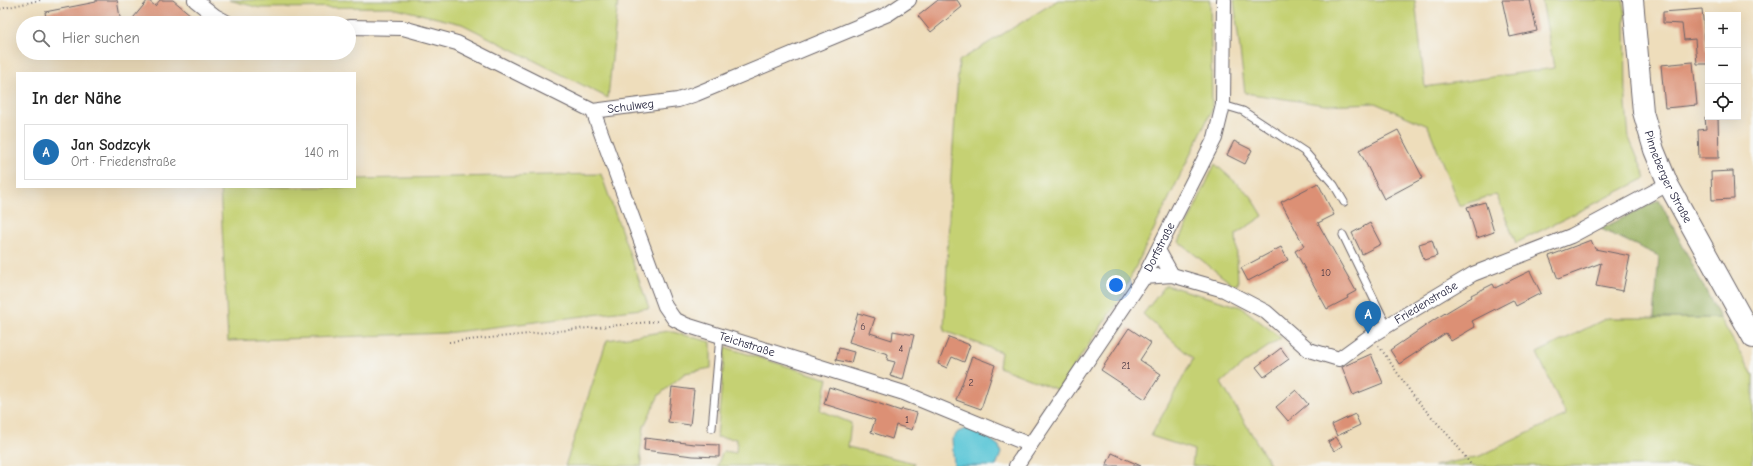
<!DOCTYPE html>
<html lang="de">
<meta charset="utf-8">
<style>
:root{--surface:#fff;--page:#f2f2f2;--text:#222;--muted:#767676;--line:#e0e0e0;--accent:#1f6fb2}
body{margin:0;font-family:"Comic Neue",sans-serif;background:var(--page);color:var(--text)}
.controls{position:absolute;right:12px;top:12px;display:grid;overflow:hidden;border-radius:0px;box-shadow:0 4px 16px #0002}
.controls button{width:36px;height:36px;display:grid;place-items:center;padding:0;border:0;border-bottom:1px solid var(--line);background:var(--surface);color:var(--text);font:20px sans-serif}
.you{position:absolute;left:1116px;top:285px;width:14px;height:14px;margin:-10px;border:3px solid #fff;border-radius:50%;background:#1a73e8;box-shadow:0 0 0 6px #1a73e833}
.badge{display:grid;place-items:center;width:26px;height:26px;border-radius:50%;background:var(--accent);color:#fff;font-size:13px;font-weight:700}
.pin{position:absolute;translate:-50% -33px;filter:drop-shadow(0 1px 2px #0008)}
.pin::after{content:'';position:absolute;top:21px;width:14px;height:12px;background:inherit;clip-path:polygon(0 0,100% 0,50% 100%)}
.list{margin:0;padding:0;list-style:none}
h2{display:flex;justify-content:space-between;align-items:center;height:52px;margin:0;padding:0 16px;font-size:17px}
h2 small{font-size:13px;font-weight:400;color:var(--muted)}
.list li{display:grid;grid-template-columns:26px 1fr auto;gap:12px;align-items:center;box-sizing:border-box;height:56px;margin:0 8px 8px;padding:0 8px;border:1px solid var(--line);border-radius:0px}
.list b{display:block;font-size:15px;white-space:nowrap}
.list p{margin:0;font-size:13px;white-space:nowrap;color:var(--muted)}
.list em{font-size:13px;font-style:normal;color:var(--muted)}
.icon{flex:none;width:22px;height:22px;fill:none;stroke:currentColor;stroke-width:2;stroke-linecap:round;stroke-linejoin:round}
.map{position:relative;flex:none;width:1753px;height:466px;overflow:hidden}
.search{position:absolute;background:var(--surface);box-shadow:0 4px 16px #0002;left:16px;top:16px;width:340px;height:44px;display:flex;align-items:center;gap:10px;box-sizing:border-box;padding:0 14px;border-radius:22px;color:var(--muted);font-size:15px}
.panel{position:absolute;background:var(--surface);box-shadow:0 4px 16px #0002;left:16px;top:72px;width:340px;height:116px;border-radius:0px}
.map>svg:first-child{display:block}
.green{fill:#c5d173;stroke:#747a57}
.forest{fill:#9cb365;stroke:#5f6a50}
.water{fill:#5ec8d8;stroke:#40758a}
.building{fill:#dc9074}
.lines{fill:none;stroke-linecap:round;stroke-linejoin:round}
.service-casing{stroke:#696368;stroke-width:9}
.minor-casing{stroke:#696368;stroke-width:16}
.secondary-casing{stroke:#696368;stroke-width:22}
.path{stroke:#696368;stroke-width:2;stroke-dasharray:1 3;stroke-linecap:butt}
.service{stroke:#fff;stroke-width:7}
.minor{stroke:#fff;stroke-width:14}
.secondary{stroke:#fff;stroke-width:20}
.labels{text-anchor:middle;stroke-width:4;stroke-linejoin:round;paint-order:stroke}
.number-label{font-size:10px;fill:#503e49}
.street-label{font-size:12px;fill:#22223b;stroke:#f6f6f2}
</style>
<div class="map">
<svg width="1753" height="466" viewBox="0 0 1753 466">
<rect width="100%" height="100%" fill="#f6f6f2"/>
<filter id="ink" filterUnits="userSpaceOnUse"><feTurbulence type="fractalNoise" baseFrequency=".025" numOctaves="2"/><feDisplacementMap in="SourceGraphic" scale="8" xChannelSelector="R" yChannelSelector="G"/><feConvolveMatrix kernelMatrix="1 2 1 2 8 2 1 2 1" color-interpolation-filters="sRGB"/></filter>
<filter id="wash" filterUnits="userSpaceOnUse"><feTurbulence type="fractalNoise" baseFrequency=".012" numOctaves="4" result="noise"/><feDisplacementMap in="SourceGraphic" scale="16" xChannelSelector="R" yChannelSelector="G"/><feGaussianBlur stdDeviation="0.9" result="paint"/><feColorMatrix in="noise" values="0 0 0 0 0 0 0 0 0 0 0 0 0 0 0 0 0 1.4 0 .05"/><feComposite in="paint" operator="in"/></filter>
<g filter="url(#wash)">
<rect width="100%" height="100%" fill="#edb"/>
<g class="green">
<path d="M229 0H618L608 98 462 24 391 7 260 8Z"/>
<path d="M1058 0H1210L1212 110 1121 297 1058 390 999 367 1001 352 944 331 951 174 959 61Z"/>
<path d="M1234 0H1415L1425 87 1554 68 1542 0H1623L1625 10 1626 105 1629 138 1646 178 1516 243 1496 194 1459 206 1428 126 1375 103 1325 105 1245 93Z"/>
<path d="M1215 164 1251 196 1263 216 1236 234 1238 284 1233 285 1179 242Z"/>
<path d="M601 174 649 308 446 333 228 341 220 187H355V179Z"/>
<path d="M1166 285 1241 307 1281 338 1244 363 1221 383 1271 466H1192L1194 450 1151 436 1193 359 1143 314Z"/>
<path d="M1607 318H1720L1753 375V466H1434L1480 456 1566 415 1537 353Z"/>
<path d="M669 331 711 342V368L685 373 659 395 644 426 640 454 642 466H565L607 340Z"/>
<path d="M725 347 828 379 820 410 851 423 848 447 914 463 913 466H717L723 451 736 453 737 439 717 437Z"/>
</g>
<path class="forest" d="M1659 200 1720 318H1654L1659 256 1601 229Z"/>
<path class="water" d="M968 428 979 431 999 446 1001 453 996 466H954L952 439 958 432Z"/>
<g id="blocks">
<g class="building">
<path d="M96 0H117L121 23H100L99 18 74 23H47L45 12 96 2Z"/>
<path d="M148 0 155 6 160 0H173L191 15 184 23H129Z"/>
<path d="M938 0H957L962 7 931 32 918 16Z"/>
<path d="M1502 0H1530L1537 31 1510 37Z"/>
<path d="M1702 9 1706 50H1708V64H1697L1695 39 1684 40 1682 24 1663 23V12Z"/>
<path d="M1693 62 1697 105 1665 108 1661 65Z"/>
<path d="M1705 117H1718L1719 158H1699L1698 130 1706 129Z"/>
<path d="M1398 130 1423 178 1384 199 1359 150Z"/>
<path d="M1234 141 1252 150 1245 164 1227 155Z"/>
<path d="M1733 171 1734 199 1712 200 1711 172Z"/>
<path d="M1318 183 1334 215 1318 223 1356 291 1347 296 1348 298 1327 309 1295 251 1304 246 1281 202Z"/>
<path d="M1485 202 1494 232 1477 238 1467 207Z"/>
<path d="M1370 223 1381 244 1362 254 1352 233Z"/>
<path d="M1432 240 1437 256 1424 260 1419 244Z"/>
<path d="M1591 240 1595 249 1630 256 1623 291 1596 286 1601 263 1558 279 1549 256Z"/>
<path d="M1281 247 1288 260 1248 281 1241 268Z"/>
<path d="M1530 271 1541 293 1516 306 1513 300 1472 321 1475 327 1451 341 1446 333 1399 364 1390 350 1437 318 1472 297 1471 295 1493 284 1495 288Z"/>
<path d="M858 313 875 318 870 333 892 340 893 331 914 335 903 380 890 376 895 362 887 360 888 354 849 342Z"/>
<path d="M1129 328 1151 343 1140 360 1161 374 1145 399 1101 370Z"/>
<path d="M949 337 970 345 964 362 952 357 947 368 938 364Z"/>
<path d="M839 348 854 352 851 363 836 360Z"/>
<path d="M1281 348 1289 359 1264 377 1256 367Z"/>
<path d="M1371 354 1383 383 1353 395 1342 367Z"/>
<path d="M972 356 995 365 981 409 956 400Z"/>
<path d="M672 387 694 390 690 425 668 422Z"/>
<path d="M829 387 901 411 902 409 917 413 912 430 896 425 892 439 871 432 875 420 824 404Z"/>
<path d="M1296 390 1308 404 1288 421 1276 407Z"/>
<path d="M1355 414 1360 425 1337 436 1332 425Z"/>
<path d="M1336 437 1342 446 1334 451 1328 442Z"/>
<path d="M645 438 694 444 719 445V457L693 456 644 450Z"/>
<path d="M1112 453 1141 466H1106Z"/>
</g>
</g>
</g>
<g filter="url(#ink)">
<use href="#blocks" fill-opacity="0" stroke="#696368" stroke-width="1"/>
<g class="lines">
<g class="service-casing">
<g id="service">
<path d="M1223 105 1243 111 1305 152 1334 185 1344 202"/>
<path d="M1343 235 1387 326"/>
<path d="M712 428 720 336"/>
</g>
</g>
<g class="minor-casing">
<g id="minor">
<path d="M195 0 215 16 228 23"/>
<path id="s1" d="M349 27 403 28 457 43 593 111 678 100 696 94 888 14 909 0"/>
<path id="s2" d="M593 111 665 306 674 319 686 325 904 393 1030 445"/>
<path d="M1158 250 1172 275"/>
<path id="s3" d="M1144 277 1172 275 1224 290 1266 312 1309 350 1339 359 1372 335 1473 274 1571 236 1668 184"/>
<path id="s4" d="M1016 466 1144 277 1215 138 1223 105 1224 0"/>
</g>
</g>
<g class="secondary-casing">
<g id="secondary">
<path id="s5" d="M1633 0 1643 112 1654 150 1668 184 1753 338"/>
</g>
</g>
<g class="path">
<path d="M0 9 40 0"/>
<path d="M449 342 659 321"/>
<path d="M1379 346 1414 397 1455 443 1472 466"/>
</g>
<use href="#service" class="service"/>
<use href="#minor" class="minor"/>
<use href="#secondary" class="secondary"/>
</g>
</g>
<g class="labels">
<g class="number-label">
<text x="1326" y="276">10</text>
<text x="863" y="330">6</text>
<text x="901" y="352">4</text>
<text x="1126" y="369">21</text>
<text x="971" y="386">2</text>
<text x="907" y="423">1</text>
</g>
<g class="street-label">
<text dy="4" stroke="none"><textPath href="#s1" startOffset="300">Schulweg</textPath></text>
<text dy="4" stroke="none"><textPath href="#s5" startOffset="182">Pinneberger Straße</textPath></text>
<text dy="4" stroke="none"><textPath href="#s4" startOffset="262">Dorfstraße</textPath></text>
<text dy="4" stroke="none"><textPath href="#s3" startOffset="322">Friedenstraße</textPath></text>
<text dy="4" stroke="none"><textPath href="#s2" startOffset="301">Teichstraße</textPath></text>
</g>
</g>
</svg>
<div class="controls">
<button>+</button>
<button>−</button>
<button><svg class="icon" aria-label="locate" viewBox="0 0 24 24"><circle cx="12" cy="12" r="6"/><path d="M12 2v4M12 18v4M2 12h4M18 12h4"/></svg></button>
</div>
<div class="you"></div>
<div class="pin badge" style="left:1368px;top:334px">A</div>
<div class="search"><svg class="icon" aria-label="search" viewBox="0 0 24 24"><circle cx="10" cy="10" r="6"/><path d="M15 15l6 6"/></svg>Hier suchen</div>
<section class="panel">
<h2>In der Nähe<small></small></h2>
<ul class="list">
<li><span class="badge">A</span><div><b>Jan Sodzcyk</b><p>Ort · Friedenstraße</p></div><em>140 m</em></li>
</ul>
</section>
</div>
